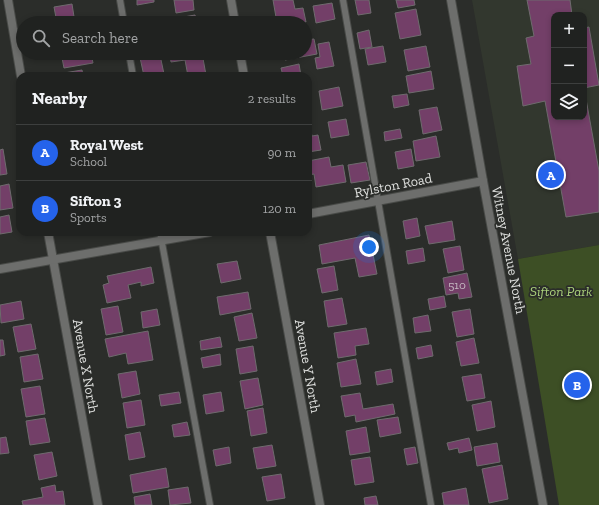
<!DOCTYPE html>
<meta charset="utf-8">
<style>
:root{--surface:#202220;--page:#282a29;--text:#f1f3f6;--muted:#a2a4a5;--line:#3d3f3e;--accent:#2563eb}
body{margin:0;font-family:"Zilla Slab",serif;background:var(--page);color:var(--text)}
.controls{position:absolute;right:12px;top:12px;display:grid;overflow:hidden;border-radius:8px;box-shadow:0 2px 6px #0003}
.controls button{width:36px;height:36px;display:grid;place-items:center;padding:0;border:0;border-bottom:1px solid var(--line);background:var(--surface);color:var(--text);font:20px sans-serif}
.you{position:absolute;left:369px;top:247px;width:14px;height:14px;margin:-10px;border:3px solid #fff;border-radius:50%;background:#1a73e8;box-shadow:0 0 0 6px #1a73e833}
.badge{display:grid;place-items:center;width:26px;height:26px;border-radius:50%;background:var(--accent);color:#fff;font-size:13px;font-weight:700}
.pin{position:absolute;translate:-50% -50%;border:2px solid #fff;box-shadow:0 1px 4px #0006}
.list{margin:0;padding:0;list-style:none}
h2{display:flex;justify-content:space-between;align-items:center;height:52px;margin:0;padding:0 16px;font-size:17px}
h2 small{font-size:13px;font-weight:400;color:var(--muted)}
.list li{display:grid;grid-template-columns:26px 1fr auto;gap:12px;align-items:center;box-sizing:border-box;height:56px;padding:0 16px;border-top:1px solid var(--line)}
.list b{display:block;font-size:15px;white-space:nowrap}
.list p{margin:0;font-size:13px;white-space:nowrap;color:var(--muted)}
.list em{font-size:13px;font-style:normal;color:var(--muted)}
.icon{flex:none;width:22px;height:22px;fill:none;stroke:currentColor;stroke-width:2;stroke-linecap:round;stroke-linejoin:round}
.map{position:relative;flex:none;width:599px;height:505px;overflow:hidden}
.search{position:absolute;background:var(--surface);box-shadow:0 2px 6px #0003;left:16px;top:16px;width:296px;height:44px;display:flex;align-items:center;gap:10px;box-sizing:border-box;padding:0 14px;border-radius:22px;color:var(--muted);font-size:15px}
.panel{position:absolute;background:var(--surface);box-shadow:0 2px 6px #0003;left:16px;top:72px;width:296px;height:164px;border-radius:12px}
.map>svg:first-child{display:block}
.built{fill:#32372e;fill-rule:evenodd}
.green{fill:#3d4f25}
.building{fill:#733f68;stroke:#6f6b6e}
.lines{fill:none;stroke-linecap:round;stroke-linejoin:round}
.lane-casing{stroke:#484a47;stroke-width:8}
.street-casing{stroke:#484a47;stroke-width:10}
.lane{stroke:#6d6e6c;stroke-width:6}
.street{stroke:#6d6e6c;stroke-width:8}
.labels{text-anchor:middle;stroke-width:3.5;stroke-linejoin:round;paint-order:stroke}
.number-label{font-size:12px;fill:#c4b8c0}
.street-label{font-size:14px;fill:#dfe0de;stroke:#2b2d2a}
.park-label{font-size:14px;font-style:italic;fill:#abd27b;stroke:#2b2d2a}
</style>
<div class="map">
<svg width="599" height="505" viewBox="0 0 599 505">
<rect width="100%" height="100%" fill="#2b2d2a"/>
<path class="built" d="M472 0H599V245L518 259ZM554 15H584V117H554Z"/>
<path class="green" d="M599 245V505H559L518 259Z"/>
<g class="building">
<path d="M137 0H154V2L137 5Z"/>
<path d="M174 0H193L194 10 176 13Z"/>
<path d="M273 0H293L295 9 303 8 306 22 277 23Z"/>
<path d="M355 0H369L371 13 358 15Z"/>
<path d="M396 0H414L415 5 398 8Z"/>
<path d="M527 0H570L572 15H554V117H584V28L589 27 599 85 584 88 599 171V212L566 217 545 101 523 106 517 66 531 64 526 38 534 36Z"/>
<path d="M332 3 335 19 316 23 313 6Z"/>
<path d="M72 4 75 23H57L54 7Z"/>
<path d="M416 9 421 35 400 39 395 13Z"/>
<path d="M195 15 197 23H179L178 18Z"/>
<path d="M369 30 372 47 360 49 357 33Z"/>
<path d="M314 39 317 54 285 60 284 53H305V40Z"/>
<path d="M329 42 334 66 317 69 315 58 320 57 318 44Z"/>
<path d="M383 46 386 62 368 65 365 49Z"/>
<path d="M426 46 430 67 408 71 404 50Z"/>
<path d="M61 53H91L93 63 64 68Z"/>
<path d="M139 53H155V56L160 55 164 74 144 76Z"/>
<path d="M170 53H202L206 75 188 76 185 60 171 62Z"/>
<path d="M299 64 301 76H283L281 68Z"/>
<path d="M82 70 83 76H64V73Z"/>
<path d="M431 71 434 89 409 93 406 76Z"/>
<path d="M339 87 343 106 322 110 319 91Z"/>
<path d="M407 94 409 105 394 108 392 96Z"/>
<path d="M437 107 442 130 423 134 419 110Z"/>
<path d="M346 119 349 135 331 138 328 122Z"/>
<path d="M308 127H310L312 136 318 135 321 150 308 152Z"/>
<path d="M400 129 402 138 385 141 384 132Z"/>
<path d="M436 136 440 157 416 161 413 141Z"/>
<path d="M3 149 7 174 0 175V150Z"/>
<path d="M411 149 414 166 398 169 395 152Z"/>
<path d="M329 157 331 167 343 165 346 182 316 187 314 174 308 175V161Z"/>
<path d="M366 162 370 180 351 183 348 165Z"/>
<path d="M9 184 13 208 0 210V186Z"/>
<path d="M9 215 12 232 0 234V217Z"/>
<path d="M417 218 420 236 406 239 403 221Z"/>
<path d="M452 221 455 240 429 244 425 226Z"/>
<path d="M369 235 377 274 359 277 355 258 322 264 319 245Z"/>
<path d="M460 246 464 270 448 273 443 249Z"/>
<path d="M423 248 425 261 408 264 406 251Z"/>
<path d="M237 261 241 279 221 283 217 264Z"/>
<path d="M334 266 338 290 322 293 317 269Z"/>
<path d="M151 267 154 283 141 286V282L128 285 131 298 107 303 103 285 109 283 107 276Z"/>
<path d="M467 273 472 297 459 299 458 293 446 295 443 278Z"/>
<path d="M248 292 251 309 220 315 217 297Z"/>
<path d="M444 296 446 307 430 310 428 299Z"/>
<path d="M342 298 347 324 328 327 324 301Z"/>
<path d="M21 301 24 319 1 323 0 305Z"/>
<path d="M118 306 123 332 106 335 101 309Z"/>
<path d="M157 309 160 325 143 328 141 312Z"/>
<path d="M470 309 474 334 457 337 452 312Z"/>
<path d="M252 313 257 338 239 341 234 317Z"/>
<path d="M428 315 431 331 415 333 413 318Z"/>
<path d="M31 324 36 349 18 352 13 327Z"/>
<path d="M366 328 369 344 355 346 356 355 338 358 334 333Z"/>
<path d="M148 331 153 360 128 364 126 353 109 357 105 339Z"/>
<path d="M220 337 222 347 201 350 200 341Z"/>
<path d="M474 338 479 363 461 366 456 342Z"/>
<path d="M0 340H3L5 355 0 356Z"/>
<path d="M431 345 433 356 418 359 416 348Z"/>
<path d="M253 346 257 371 240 374 236 349Z"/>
<path d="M38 354 43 379 24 382 20 357Z"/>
<path d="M220 354 221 365 203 368 201 358Z"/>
<path d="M356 359 361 384 341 387 337 363Z"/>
<path d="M391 369 393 382 377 385 375 372Z"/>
<path d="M136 371 140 394 122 398 118 374Z"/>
<path d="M481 374 485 398 467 401 462 377Z"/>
<path d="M258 378 263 405 245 409 240 381Z"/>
<path d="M40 386 45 414 26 417 21 389Z"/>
<path d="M179 392 181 403 161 406 159 395Z"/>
<path d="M221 392 224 411 206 414 203 395Z"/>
<path d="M360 393 363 409 393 404 395 414 356 422 355 415 345 417 341 396Z"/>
<path d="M141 400 145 425 127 428 123 403Z"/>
<path d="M491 401 495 427 477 431 472 405Z"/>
<path d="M263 408 267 433 251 436 247 411Z"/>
<path d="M398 417 401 433 380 437 377 420Z"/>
<path d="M45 418 50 442 30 445 26 421Z"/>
<path d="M187 422 190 435 174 437 172 425Z"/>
<path d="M366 427 370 452 350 455 346 431Z"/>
<path d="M140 432 145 457 129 460 125 435Z"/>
<path d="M6 437 9 453 0 454V438Z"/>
<path d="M469 438 472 450 459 453 458 448 449 450 447 443Z"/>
<path d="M497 443 500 462 477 466 474 447Z"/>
<path d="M272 445 276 466 257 469 253 448Z"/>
<path d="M229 447 231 463 216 466 213 450Z"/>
<path d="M415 447 418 463 407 465 404 449Z"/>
<path d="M52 452 57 476 39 480 34 455Z"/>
<path d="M370 457 374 482 355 485 351 460Z"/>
<path d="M502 465 508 499 489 503 482 469Z"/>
<path d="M166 468 169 487 133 493 130 475Z"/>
<path d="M281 474 285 498 267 501 262 477Z"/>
<path d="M55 485 56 492 63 491 65 505H23L22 501 43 497 41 488Z"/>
<path d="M188 487 191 503 170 505 168 490Z"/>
<path d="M466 488 469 505H444L442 493Z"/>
<path d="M150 494 152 505H135L134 497Z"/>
<path d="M376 496 378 505H365L364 498Z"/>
</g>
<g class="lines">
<g class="lane-casing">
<g id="lane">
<path d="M120 0 124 23"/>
<path d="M343 0 431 505"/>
<path d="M129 53 133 76"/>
<path d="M160 232 210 505"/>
</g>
</g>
<g class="street-casing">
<g id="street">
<path d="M8 0 21 76"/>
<path d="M231 0 235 23"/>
<path d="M451 0 483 181 543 505"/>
<path d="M240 53 244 76"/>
<path d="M308 214 483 181"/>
<path d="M48 232 98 505"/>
<path d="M270 232 320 505"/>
<path d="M0 269 210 232"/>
</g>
</g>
<use href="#lane" class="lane"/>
<use href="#street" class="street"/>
</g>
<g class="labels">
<g class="number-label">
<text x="457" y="289">510</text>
</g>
<g class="street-label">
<text transform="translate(393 185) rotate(-11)" y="5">Rylston Road</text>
<text transform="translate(509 250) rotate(79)" y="5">Witney Avenue North</text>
<text transform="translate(86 366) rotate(80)" y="5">Avenue X North</text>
<text transform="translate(308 366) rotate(80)" y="5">Avenue Y North</text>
</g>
<g class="park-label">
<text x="561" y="296">Sifton Park</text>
</g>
</g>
</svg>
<div class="controls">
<button>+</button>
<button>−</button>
<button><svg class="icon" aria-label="layers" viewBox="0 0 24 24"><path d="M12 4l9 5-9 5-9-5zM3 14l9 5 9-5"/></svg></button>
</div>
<div class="you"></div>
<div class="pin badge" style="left:551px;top:175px">A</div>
<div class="pin badge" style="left:577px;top:385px">B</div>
<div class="search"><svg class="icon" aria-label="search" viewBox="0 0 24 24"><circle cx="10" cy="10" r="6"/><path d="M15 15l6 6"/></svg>Search here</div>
<section class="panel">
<h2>Nearby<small>2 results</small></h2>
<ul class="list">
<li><span class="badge">A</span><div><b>Royal West</b><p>School</p></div><em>90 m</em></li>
<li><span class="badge">B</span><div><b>Sifton 3</b><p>Sports</p></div><em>120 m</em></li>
</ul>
</section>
</div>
